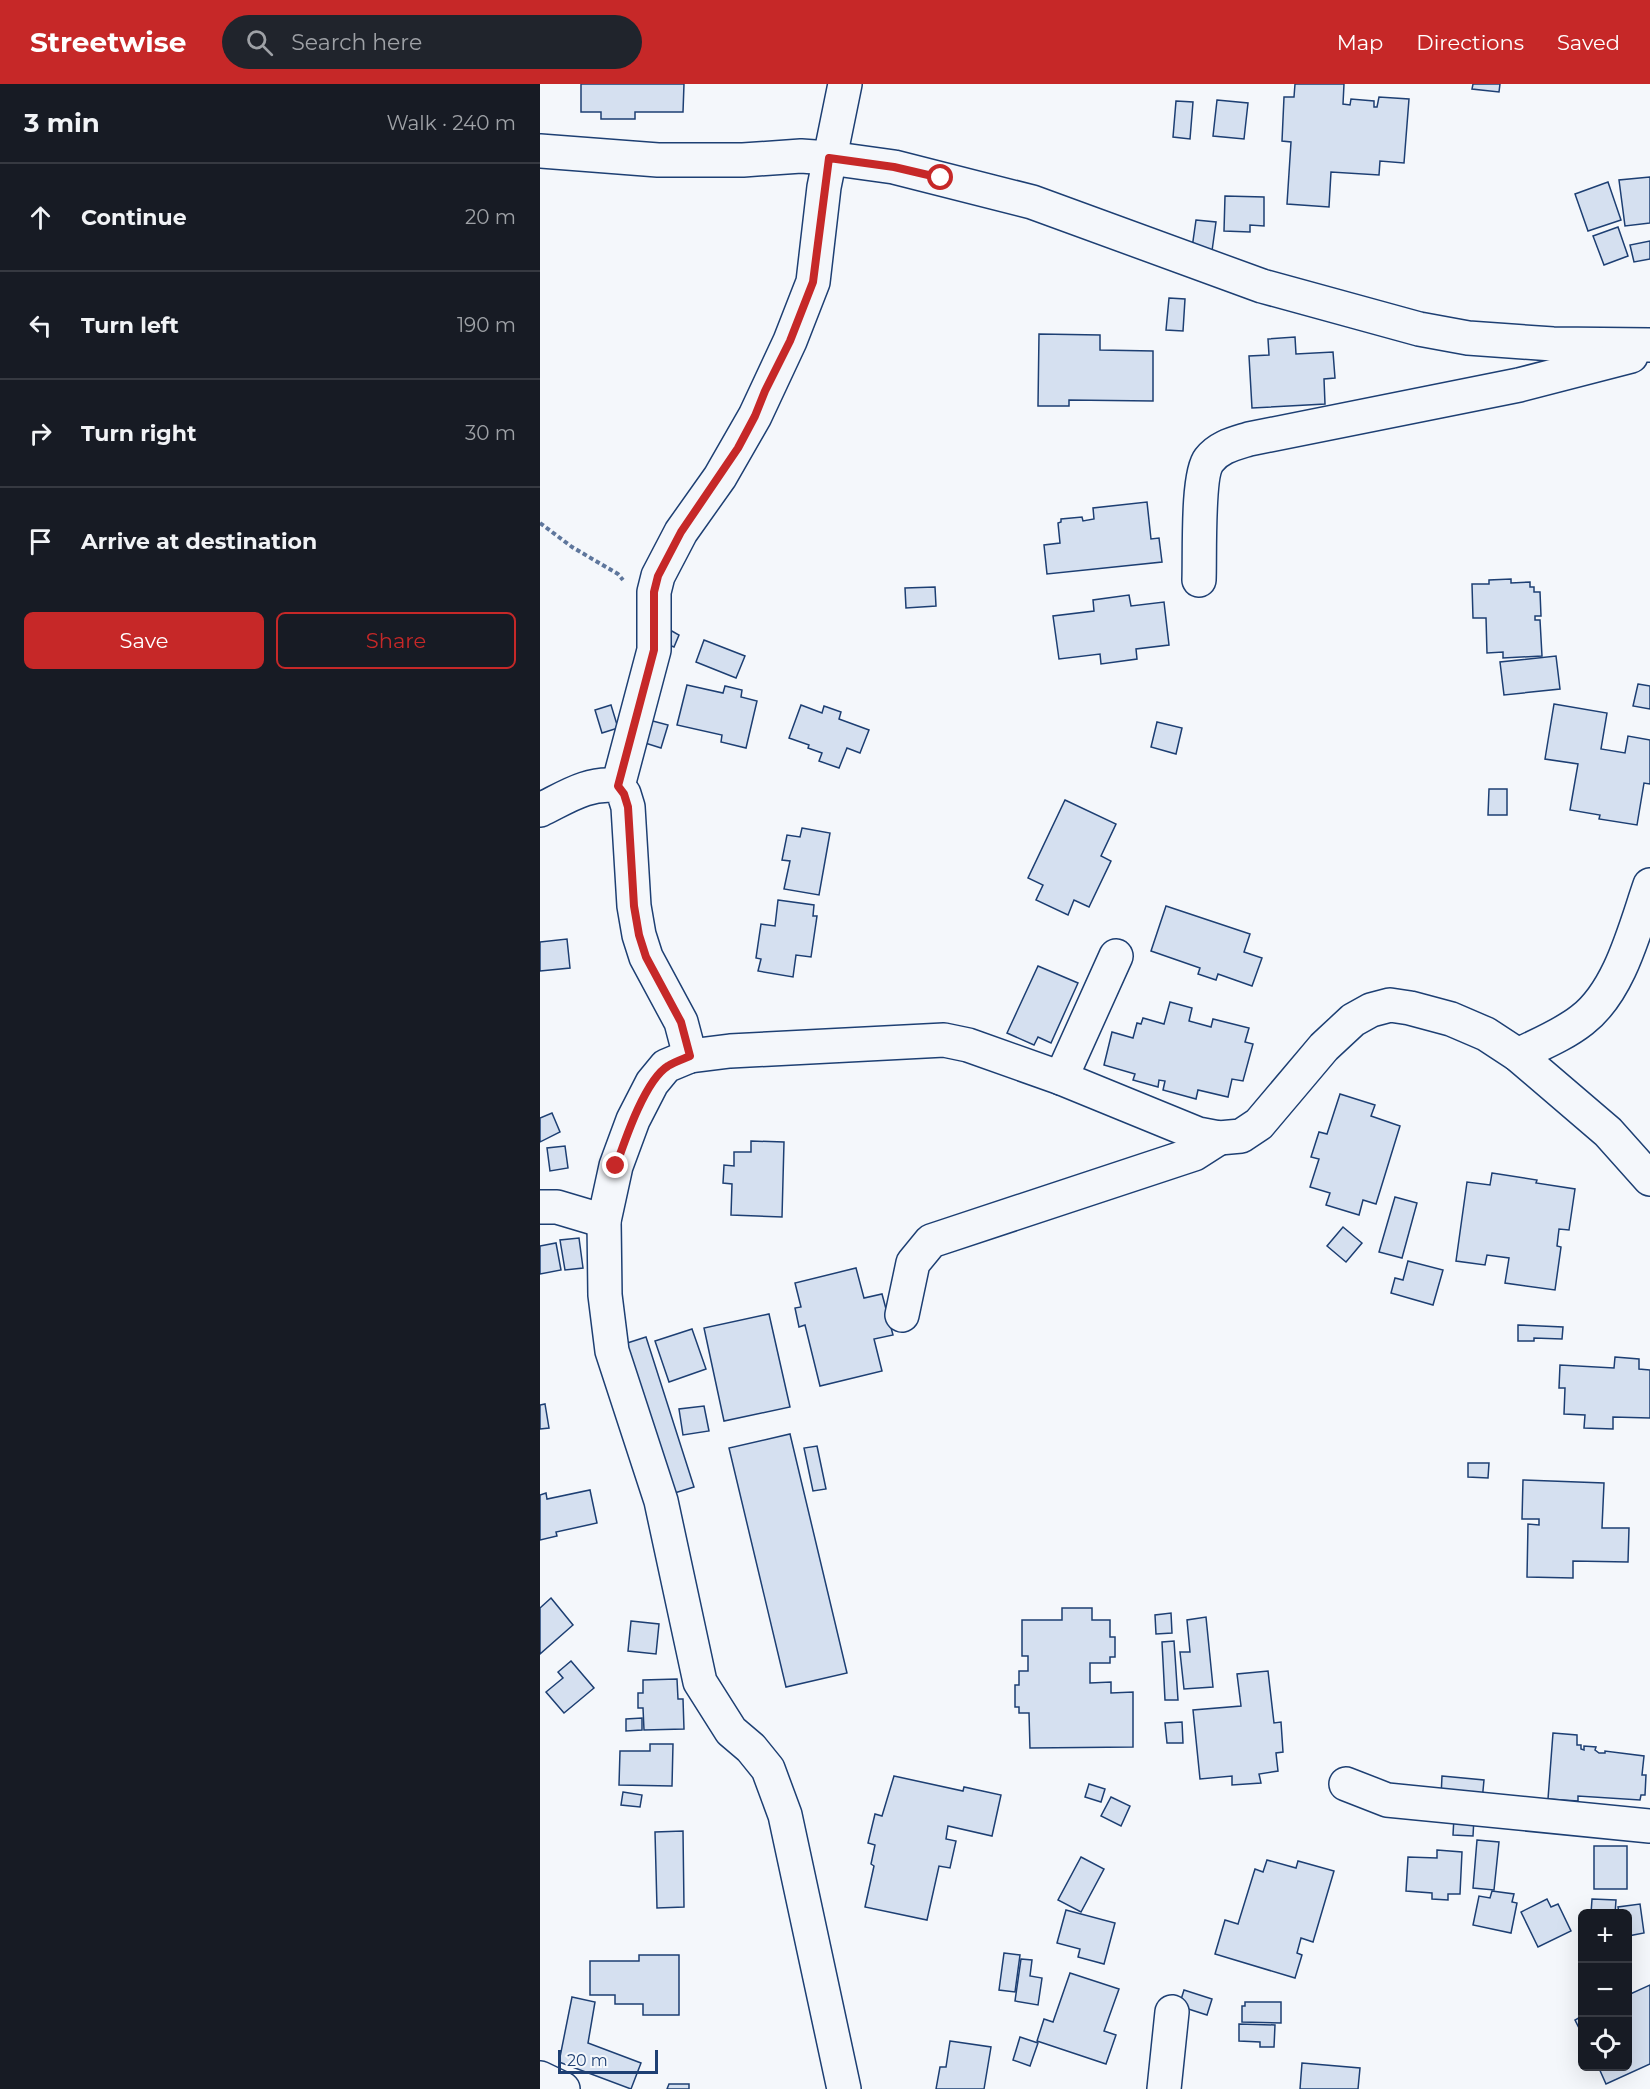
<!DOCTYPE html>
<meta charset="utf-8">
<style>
:root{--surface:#171b24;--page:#20242c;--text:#f1f3f6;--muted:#9ea1a6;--line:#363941;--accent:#c62828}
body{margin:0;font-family:Montserrat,sans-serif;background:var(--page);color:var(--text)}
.controls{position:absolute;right:18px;bottom:18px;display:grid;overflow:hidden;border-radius:9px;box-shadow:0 6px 24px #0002}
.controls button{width:54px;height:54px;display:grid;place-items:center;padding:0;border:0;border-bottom:2px solid var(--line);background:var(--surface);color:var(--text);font:30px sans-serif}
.scale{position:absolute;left:18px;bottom:15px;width:100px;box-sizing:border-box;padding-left:6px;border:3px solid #1d3f73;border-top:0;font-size:16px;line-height:21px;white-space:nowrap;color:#1d3f73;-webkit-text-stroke:4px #f4f7fb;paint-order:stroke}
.stop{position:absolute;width:18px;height:18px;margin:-14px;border:4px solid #c62828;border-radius:50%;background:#fff}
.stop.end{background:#c62828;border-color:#fff;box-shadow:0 2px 6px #0008}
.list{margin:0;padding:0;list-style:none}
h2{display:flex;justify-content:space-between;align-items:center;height:78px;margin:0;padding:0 24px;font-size:26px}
h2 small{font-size:20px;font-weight:400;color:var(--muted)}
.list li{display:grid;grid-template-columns:39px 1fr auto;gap:18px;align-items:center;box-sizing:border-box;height:108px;padding:0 24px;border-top:2px solid var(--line)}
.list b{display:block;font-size:22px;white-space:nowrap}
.list em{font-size:20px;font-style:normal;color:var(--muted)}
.actions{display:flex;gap:12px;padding:18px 24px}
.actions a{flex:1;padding:14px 0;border:2px solid var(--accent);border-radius:9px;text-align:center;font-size:21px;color:var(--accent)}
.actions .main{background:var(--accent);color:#fff}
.icon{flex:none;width:33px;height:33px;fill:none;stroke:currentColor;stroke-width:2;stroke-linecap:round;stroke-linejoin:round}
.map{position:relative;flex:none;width:1110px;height:2005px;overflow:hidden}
header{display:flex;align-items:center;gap:36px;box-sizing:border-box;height:84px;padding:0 30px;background:var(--accent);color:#fff}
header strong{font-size:28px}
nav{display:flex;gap:33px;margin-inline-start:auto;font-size:21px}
.search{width:420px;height:54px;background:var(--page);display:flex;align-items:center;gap:15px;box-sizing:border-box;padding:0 21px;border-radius:33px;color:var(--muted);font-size:22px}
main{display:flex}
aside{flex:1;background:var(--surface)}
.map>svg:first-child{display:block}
.building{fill:#d5e0f0;stroke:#1d3f73;stroke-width:1.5}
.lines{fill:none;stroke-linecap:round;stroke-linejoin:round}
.minor-casing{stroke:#1d3f73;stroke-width:36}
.path{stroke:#5e769c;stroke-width:4;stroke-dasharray:4.5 3;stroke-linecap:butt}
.minor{stroke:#f4f7fb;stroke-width:33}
.route{stroke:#c62828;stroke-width:8}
</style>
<header>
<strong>Streetwise</strong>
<div class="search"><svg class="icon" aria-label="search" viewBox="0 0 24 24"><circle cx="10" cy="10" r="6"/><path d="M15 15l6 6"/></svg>Search here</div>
<nav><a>Map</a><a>Directions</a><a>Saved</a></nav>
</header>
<main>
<aside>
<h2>3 min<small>Walk · 240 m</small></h2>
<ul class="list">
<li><svg class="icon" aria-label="ahead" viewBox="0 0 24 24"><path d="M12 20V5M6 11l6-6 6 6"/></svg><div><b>Continue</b></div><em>20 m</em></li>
<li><svg class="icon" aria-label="left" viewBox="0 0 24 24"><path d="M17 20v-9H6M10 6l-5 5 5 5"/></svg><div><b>Turn left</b></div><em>190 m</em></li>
<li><svg class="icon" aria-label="right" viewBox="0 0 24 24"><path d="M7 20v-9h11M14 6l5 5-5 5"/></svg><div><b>Turn right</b></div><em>30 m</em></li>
<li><svg class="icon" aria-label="arrive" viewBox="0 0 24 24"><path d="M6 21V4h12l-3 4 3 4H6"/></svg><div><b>Arrive at destination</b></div></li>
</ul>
<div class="actions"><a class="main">Save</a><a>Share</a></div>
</aside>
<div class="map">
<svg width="1110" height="2005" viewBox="0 0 1110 2005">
<rect width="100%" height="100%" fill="#f4f7fb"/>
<g class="building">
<path d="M41 0H144L143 28H95V35H61V28H41Z"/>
<path d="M755 0H804L803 20 810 21 811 15 834 17V23H837L839 13 869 15 864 79 840 77 839 91 791 88 789 123 747 120 751 58 742 57 744 13H754Z"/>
<path d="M933 0H960L959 8 932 5Z"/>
<path d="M677 16 708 19 704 55 673 52Z"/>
<path d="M636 17 653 18 650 55 633 53Z"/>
<path d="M1110 93V139L1085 142 1079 96Z"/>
<path d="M1068 98 1081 136 1048 147 1035 110Z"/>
<path d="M685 112 724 113V142L710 141V148L684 147Z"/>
<path d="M656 136 676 138 672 167 652 164Z"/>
<path d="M1078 143 1088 172 1064 181 1053 152Z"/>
<path d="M1110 157V175L1094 178 1090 161Z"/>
<path d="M629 214 645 215 643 247 626 246Z"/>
<path d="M499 250 560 251V266L613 267V317L529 316V322H498Z"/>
<path d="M755 253 756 270 793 268 795 294 784 295 785 320 712 324 709 272 729 271 728 255Z"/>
<path d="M607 418 611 455 619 454 622 478 507 490 504 461 520 459 518 439 521 438V435L542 433 543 437 554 435 553 424Z"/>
<path d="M971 495V499L990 498V503H994V508H1000L1001 532H995V536H1000L1002 572 963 574V568L947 569 946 534H933L932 500H949V496Z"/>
<path d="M395 503 396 522 366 524 365 504Z"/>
<path d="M589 511 591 522 624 518 629 561 596 565 597 575 561 580 560 570 519 575 513 532 554 527 553 516Z"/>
<path d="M130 546 139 551 134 563 124 559Z"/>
<path d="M164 556 205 572 196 594 156 578Z"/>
<path d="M1016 572 1020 605 964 611 960 578Z"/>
<path d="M1098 600 1110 602V625L1093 622Z"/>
<path d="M147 601 183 609 185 602 202 606 201 613 217 617 206 664 181 658 182 651 137 641Z"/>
<path d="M1014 620 1067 629 1061 665 1085 669 1088 652 1110 656V700L1104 699 1097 741 1059 735 1060 731 1030 726 1038 680 1005 675Z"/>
<path d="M71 621 78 644 62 649 55 626Z"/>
<path d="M261 621 282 629 284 622 301 628 299 635 329 646 320 669 307 664 299 684 279 677 282 669 268 664 269 661 249 654Z"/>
<path d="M109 636 128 641 121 664 102 658Z"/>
<path d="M617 638 642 644 636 670 611 663Z"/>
<path d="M949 705H967V731H948Z"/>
<path d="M525 716 576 740 561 772 571 777 549 823 534 816 528 831 496 816 503 801 488 794Z"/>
<path d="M262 744 290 749 279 811 244 805 250 777 242 776 247 751 260 753Z"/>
<path d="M238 816 274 821 273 832H277L271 873 256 871 253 893 218 887 221 875 216 874 221 840 235 842Z"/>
<path d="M626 822 710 850 704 868 722 874 712 902 678 890 676 896 658 890 660 884 611 867Z"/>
<path d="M27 855 30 884 0 887V858Z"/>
<path d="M498 882 538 899 511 959 498 953 494 961 467 949Z"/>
<path d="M630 918 652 924 649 937 671 943 673 935 709 944 705 958 713 960 703 997 692 995 688 1013 658 1006 656 1015 623 1006 625 997 619 996 618 1003 593 996 595 990 564 981 572 948 593 954 597 939 601 940 603 934 624 940Z"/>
<path d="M800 1010 835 1021 831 1032 860 1042 836 1120 823 1116 819 1131 786 1121 790 1109 770 1103 779 1075 771 1073 779 1048 787 1050Z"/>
<path d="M12 1029 20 1048 0 1058V1034Z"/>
<path d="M211 1057 244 1058 242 1133 191 1131 192 1100 183 1099 184 1081 194 1082V1068H211Z"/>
<path d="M25 1062 28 1084 10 1087 7 1064Z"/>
<path d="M952 1089 997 1096 996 1099 1035 1105 1029 1146 1019 1145 1017 1162 1021 1163 1015 1206 965 1199 969 1174 947 1171 945 1181 916 1177 927 1098 950 1101Z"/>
<path d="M855 1113 877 1119 862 1174 839 1168Z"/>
<path d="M803 1143 822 1159 806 1178 787 1162Z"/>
<path d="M39 1154 43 1184 25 1186 20 1156Z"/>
<path d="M16 1159 21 1186 0 1190V1162Z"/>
<path d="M868 1177 903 1186 893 1221 851 1209 855 1194 863 1196Z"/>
<path d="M316 1184 324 1214 342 1210 353 1251 334 1255 342 1287 280 1302 265 1241 259 1243 255 1224 261 1223 255 1199Z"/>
<path d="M229 1230 250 1323 184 1337 164 1244Z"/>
<path d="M978 1241 1023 1243 1022 1255 994 1254V1257H978Z"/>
<path d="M152 1245 166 1285 129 1298 115 1257Z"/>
<path d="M106 1253 154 1403 128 1411 81 1261Z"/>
<path d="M1075 1273 1099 1275V1285L1110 1286V1334L1073 1333V1345L1044 1344 1045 1331 1024 1330 1025 1304H1019L1020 1281 1074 1284Z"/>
<path d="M5 1320 9 1344 0 1345V1321Z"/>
<path d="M164 1322 169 1347 143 1351 139 1325Z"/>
<path d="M250 1350 307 1589 246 1603 189 1364Z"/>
<path d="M277 1362 286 1405 273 1407 264 1364Z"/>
<path d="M928 1379H949L948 1394 928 1393Z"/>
<path d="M983 1396 1064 1399 1062 1444H1089L1088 1478 1033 1477V1494L987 1493 988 1440 999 1441V1435H982Z"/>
<path d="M50 1406 57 1439 16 1448 17 1452 0 1456V1411L6 1409 7 1415Z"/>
<path d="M11 1514 33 1541 0 1570V1524Z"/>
<path d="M522 1524H552V1536H570V1553H575V1573H570V1579H550V1599L571 1598V1609L593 1608V1663L490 1664 489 1629H479V1623H475V1601H479V1587H488V1572H482V1536H522Z"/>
<path d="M631 1529 632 1549 616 1550 615 1531Z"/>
<path d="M666 1533 673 1603 644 1605 640 1568H650L647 1536Z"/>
<path d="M91 1537 119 1540 116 1570 88 1567Z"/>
<path d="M634 1557 638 1616H625L622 1558Z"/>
<path d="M31 1577 54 1604 24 1629 6 1608 23 1594 18 1588Z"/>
<path d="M728 1587 734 1639 741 1638 743 1668 736 1669 738 1687 719 1690 721 1699 692 1701V1692L660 1695 653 1626 701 1622 697 1590Z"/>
<path d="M137 1595 138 1615H143L144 1645 104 1646 103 1624H98V1609H103V1596Z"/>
<path d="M102 1634V1646L86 1647V1635Z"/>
<path d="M642 1638 643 1659H627L625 1639Z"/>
<path d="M1013 1649 1037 1651V1661H1041V1665L1044 1666V1662L1056 1663 1055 1666 1059 1669H1065V1667L1104 1672 1102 1691H1106L1105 1711H1101L1100 1716 1038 1712V1717L1008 1715Z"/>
<path d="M110 1660H133L132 1702 79 1701 80 1667H110Z"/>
<path d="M354 1692 423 1707 424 1703 461 1711 452 1752 408 1742 406 1755 416 1757 410 1784 399 1782 387 1836 325 1823 334 1782 331 1780 335 1761 328 1759 335 1730 342 1732Z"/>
<path d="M902 1692 944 1696 942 1717 901 1713Z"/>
<path d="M549 1700 565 1705 561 1718 545 1713Z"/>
<path d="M83 1708 102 1711 100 1723 81 1721Z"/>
<path d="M571 1713 590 1722 581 1742 561 1732Z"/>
<path d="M914 1733 934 1734 933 1752 913 1751Z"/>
<path d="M143 1747 144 1823 117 1824 115 1748Z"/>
<path d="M937 1756 959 1758 954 1806 933 1804Z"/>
<rect x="1054" y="1762" width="33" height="43"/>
<path d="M897 1766 922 1768 920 1810H908V1816L892 1815V1809L866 1807 868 1773 897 1774Z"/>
<path d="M541 1773 564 1785 541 1828 518 1816Z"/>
<path d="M727 1776 756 1784 758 1777 794 1787 773 1858 761 1854 757 1869 762 1871 755 1894 675 1870 685 1836 698 1840 715 1785 723 1788Z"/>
<path d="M952 1807 974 1810 972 1818 977 1819 971 1849 933 1841 939 1812 950 1814Z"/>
<path d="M1007 1815 1011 1823 1018 1820 1031 1847 998 1863 981 1828Z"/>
<path d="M1052 1815 1076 1816 1075 1830H1051Z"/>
<path d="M1100 1820 1104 1849 1088 1852V1830H1079L1078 1823Z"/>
<path d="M526 1826 575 1839 564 1880 538 1873 540 1865 517 1859Z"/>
<path d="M464 1869 480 1871 475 1908 459 1906Z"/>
<path d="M99 1871H139V1931H103V1920H75V1911H50V1877H99Z"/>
<path d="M481 1875 492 1876 490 1892 502 1894 498 1921 475 1917Z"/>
<path d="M530 1889 579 1905 564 1947 576 1951 566 1980 497 1957 504 1935 513 1938Z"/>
<path d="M1110 1901V1980L1066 2000 1058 1982H1088V1911Z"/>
<path d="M644 1906 672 1915 667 1931 639 1922Z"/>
<path d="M32 1913 55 1918 48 1959 101 1979 91 2005 19 1978Z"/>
<path d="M705 1918H741V1939L702 1938V1922H705Z"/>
<path d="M1042 1932V1950L1035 1936Z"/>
<path d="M699 1940 735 1941 734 1963H720V1958L699 1957Z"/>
<path d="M480 1953 498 1959 490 1982 473 1976Z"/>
<path d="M410 1957 451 1963 444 2005H396L400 1983H406Z"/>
<path d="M762 1979 820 1984 818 2005H760Z"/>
<path d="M129 2000H149V2005H127Z"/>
</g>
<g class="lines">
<g class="minor-casing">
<g id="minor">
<path d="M0 67 118 76H203L261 72 289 74 354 83 492 118 722 202 879 245 928 254 1013 260 1110 261"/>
<path d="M659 496C660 474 657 391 669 376 679 363 693 360 709 355L979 301 1091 272"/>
<path d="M78 702 114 566V508L118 492 141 448 180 393 215 332 250 257 273 198 284 103 305 0"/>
<path d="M0 726C25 714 49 697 78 702L84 710 88 723 94 822 99 851 106 873 141 938 150 972"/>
<path d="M978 971C1000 960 1023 951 1042 936 1080 907 1095 844 1110 801"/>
<path d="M521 994 576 872"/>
<path d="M0 1123H17L64 1137"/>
<path d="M362 1231 373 1179 391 1157 654 1070 679 1054"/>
<path d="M806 1700 847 1716 1110 1742"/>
<path d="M0 1994 23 2005"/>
<path d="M304 2005 245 1731 228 1685 211 1664 191 1647 160 1598 121 1417 72 1267 65 1211 64 1137 76 1082 93 1036 112 999 126 982 150 972 190 967 404 956 428 961 521 994 658 1050 679 1054 701 1052 719 1040 784 963 813 936 831 926 850 921 870 924 911 935 946 950 978 971 1068 1048 1110 1095"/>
<path d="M624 2005 632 1928"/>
</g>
</g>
<path class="path" d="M0 439 32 463 78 490 83 496"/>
<use href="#minor" class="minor"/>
</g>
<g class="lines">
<path class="route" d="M76 1082C85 1056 105 996 128 982 134 978 143 975 150 972L141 938 106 873 99 851 94 822 88 723 84 710 78 702 114 566V508L118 492 141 448 198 364 215 332 225 307 250 257 273 198 289 74 354 83 401 94"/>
</g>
</svg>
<div class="controls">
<button>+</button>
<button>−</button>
<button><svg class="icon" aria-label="locate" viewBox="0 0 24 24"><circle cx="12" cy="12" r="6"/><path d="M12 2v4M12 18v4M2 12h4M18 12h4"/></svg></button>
</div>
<div class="scale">20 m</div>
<div class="stop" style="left:401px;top:94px"></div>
<div class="stop end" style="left:76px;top:1082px"></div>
</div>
</main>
